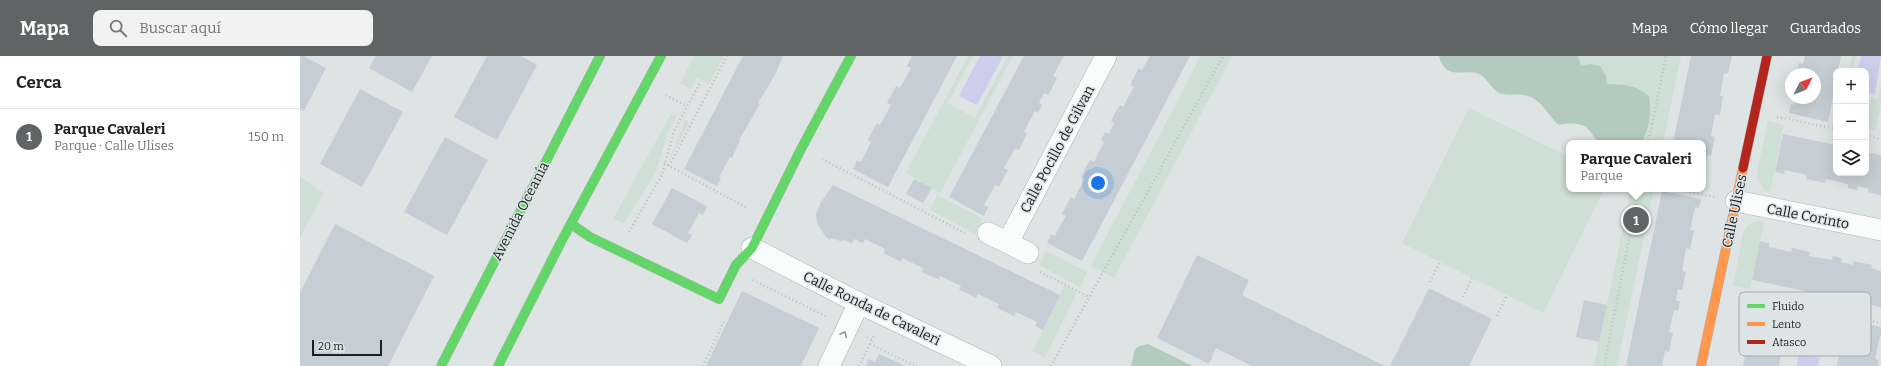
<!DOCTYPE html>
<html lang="es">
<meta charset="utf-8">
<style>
:root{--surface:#fff;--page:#f2f2f2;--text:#222;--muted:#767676;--line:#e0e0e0;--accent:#606465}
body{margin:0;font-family:Bitter,serif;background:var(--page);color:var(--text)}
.controls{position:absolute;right:12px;top:12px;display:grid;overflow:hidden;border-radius:8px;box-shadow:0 4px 16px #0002}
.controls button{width:36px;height:36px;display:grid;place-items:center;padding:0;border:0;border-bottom:1px solid var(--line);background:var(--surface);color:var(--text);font:20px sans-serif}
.compass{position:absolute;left:1485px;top:12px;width:36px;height:36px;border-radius:50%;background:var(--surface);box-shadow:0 4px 16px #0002;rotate:48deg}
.scale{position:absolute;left:12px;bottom:10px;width:70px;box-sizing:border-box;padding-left:4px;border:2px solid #1c1f20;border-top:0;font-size:11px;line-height:14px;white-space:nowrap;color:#1c1f20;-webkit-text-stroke:3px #dce4e6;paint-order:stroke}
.you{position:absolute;left:798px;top:127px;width:14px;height:14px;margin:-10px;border:3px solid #fff;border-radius:50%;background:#1a73e8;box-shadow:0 0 0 6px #1a73e833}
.badge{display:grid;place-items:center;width:26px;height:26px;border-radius:50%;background:var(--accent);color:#fff;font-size:13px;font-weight:700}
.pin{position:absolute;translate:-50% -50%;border:2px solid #fff;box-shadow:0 1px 4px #0006}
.popup{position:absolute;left:1266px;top:84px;width:140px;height:52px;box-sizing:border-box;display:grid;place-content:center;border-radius:8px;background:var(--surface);filter:drop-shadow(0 1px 3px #0005);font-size:13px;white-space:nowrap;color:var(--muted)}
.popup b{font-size:15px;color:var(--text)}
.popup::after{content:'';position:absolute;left:50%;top:100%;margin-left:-8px;border:8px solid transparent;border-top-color:var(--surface)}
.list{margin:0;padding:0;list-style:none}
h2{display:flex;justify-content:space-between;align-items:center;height:52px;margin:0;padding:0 16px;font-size:17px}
h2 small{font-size:13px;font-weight:400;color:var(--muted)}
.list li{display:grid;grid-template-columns:26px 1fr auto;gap:12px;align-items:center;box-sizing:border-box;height:56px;padding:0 16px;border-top:1px solid var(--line)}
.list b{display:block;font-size:15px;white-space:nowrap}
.list p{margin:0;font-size:13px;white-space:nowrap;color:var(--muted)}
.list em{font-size:13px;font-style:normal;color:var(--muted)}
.icon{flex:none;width:22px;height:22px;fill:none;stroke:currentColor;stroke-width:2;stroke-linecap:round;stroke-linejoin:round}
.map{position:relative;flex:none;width:1581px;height:310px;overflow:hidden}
header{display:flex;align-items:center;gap:24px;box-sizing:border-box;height:56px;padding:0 20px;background:var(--accent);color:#fff}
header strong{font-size:19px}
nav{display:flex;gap:22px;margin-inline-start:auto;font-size:14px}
.search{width:280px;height:36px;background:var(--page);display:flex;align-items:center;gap:10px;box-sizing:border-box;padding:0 14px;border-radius:8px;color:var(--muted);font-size:15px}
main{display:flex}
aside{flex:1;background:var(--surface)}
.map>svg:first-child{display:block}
.green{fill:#cedfd6}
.forest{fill:#b3cbbf}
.water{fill:#cbcfec}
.building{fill:#c5ced4}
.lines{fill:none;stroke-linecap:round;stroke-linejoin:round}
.street-casing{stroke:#aeb1b2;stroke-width:22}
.fast-casing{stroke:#aeb1b2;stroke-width:10}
.slow-casing{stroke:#aeb1b2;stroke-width:10}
.jam-casing{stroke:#aeb1b2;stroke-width:10}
.path{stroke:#bec0c0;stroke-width:2.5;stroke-dasharray:1 3;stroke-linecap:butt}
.street{stroke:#fafbfb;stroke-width:21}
.fast{stroke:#63d668;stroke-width:9}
.slow{stroke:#ff974d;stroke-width:9}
.jam{stroke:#b3261e;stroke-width:9}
.oneway{stroke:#969898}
.labels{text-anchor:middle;stroke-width:3;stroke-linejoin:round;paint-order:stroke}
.street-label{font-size:14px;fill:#1c1f20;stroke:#dce4e6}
.key{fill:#dce4e6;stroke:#a2a9ab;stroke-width:1}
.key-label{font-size:11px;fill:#1c1f20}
</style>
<header>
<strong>Mapa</strong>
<div class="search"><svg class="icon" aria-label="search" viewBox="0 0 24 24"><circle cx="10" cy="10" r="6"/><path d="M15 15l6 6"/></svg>Buscar aquí</div>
<nav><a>Mapa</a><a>Cómo llegar</a><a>Guardados</a></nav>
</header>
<main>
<aside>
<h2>Cerca<small></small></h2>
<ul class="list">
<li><span class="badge">1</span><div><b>Parque Cavaleri</b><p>Parque · Calle Ulises</p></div><em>150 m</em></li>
</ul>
</aside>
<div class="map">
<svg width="1581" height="310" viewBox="0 0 1581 310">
<rect width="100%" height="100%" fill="#dee3e4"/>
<g class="green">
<path d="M394 0H424L409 28 397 22 391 33 380 27Z"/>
<path d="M668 0H673L648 47 675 62 708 0H713L640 137 606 117Z"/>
<path d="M901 0H932L814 222 791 210Z"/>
<path d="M1180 0H1381L1363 87H1341Z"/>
<path d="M1552 0H1556L1553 15H1548Z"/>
<path d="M1581 28V48L1575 75 1566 74V50L1570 51 1571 42 1578 43Z"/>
<path d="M1169 52 1269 101V133H1304L1243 257 1102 187Z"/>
<path d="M371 58 376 60 367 79 356 116 324 167 313 163Z"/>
<path d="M385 64 389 66 369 105Z"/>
<path d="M1468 65 1484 69 1470 136 1464 134 1457 123V117Z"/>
<path d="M0 121 24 137 0 181Z"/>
<path d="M1331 133H1354L1317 310H1294Z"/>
<path d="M637 139 683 163 675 178 630 154Z"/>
<path d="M1458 165 1464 166 1450 233 1433 230 1443 178C1446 170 1450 167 1458 165Z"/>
<path d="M746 195 787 216 780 231 739 209Z"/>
<path d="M764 230 777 236 745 301 733 295Z"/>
<path d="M1501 257 1534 264 1527 296 1495 289Z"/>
</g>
<g class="forest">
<path d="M1139 0H1278L1281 10 1291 8 1300 10 1306 19 1307 28C1325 29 1334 28 1349 40 1352 56 1349 73 1341 87 1326 85 1315 87 1299 87 1295 83 1293 79 1289 74 1282 66 1269 67 1259 69 1248 60 1243 45 1228 40 1217 36 1206 42 1196 35 1190 30 1186 21 1179 18 1164 12 1146 26 1139 0Z"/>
<path d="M848 288 850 289 893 310H831L835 293 839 290Z"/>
</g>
<g class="water">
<path d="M680 0H703L677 49 659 40Z"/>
<path d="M1561 0H1581L1575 38 1566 36V15H1558Z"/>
<path d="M1499 297 1520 302 1518 310H1497Z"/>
</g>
<g class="building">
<path d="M0 0H3L26 12 4 55 0 53Z"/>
<path d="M76 0H132L112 36 69 12Z"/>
<path d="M187 0H221L237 9 197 84 154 61Z"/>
<path d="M443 0H483L475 19 458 47 460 48 439 84 440 85 432 102 430 101 419 121 421 122 417 130 384 113Z"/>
<path d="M612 0H657L588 131 553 113 557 104 561 106 571 86 568 84 572 76 577 67 580 69 591 49 587 47 596 30 600 32 611 12 607 10Z"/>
<path d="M724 0H764L753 20 757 22 753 30 748 39 744 37 739 47 742 49 738 57 735 55 724 76 727 77 723 86 719 94 715 92 704 112 708 114 703 123 699 131 695 129 684 149 688 151 684 160 649 141Z"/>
<path d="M850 0H890L782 205 747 187 751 178 755 180 760 170 766 160 762 158 771 141 774 143 785 123 781 121 790 104 794 106 804 86 801 84 805 76 809 78 814 67 811 66 815 57 820 49 823 51 834 31 830 29 839 12 842 14Z"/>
<path d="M1391 0H1432L1428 18 1424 17 1420 40H1423L1420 59 1415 58 1411 80 1415 81 1411 100 1407 99 1404 115 1403 87H1373Z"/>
<path d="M1505 0H1541L1538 15H1536V25L1528 66 1489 57 1491 48 1495 49 1497 42H1515V18H1497L1499 7 1503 8Z"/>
<path d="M60 33 103 56 62 131 20 108Z"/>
<path d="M1483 78 1536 89V117H1566V96L1581 99V139L1568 136 1569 133 1558 130 1557 134 1548 132V128L1526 123 1525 127 1506 123 1507 119 1485 114 1484 118 1475 116Z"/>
<path d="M145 81 188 104 147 179 104 156Z"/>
<path d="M1403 121 1406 122 1404 132 1403 131Z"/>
<path d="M614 123 632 132 623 147 606 138Z"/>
<path d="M533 129 760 239 743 274 735 270 737 266 716 256 714 260 706 256 697 252 699 248 678 238 676 242 668 238 659 234 661 230 640 220 639 223 630 220 622 216 623 212 602 202 601 206 584 197 585 193 565 183 563 187 554 183 552 188 545 184 540 185 531 182 530 184 526 181 517 167 516 158 520 148Z"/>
<path d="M372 132 407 150 403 159 399 157 388 177 392 179 387 187 352 168Z"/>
<path d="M1362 135 1401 143 1399 152 1395 151 1390 174 1394 175 1390 193 1386 192 1382 215 1386 216 1382 234 1378 233 1376 245H1380L1378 255 1374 254 1369 276 1373 277 1369 296 1365 295 1362 310H1326Z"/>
<path d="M35 168 134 220 88 310H0V237Z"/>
<path d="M1460 185 1469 187V191L1491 196 1492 192 1510 196 1509 200 1521 202 1532 204 1533 200 1542 202 1541 206 1553 209V205L1572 209 1571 212 1581 215V251L1452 224Z"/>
<path d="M897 199 949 224 942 239 1085 310H952L916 292 909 308 857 282Z"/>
<path d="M1129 232 1192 263 1169 310H1090Z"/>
<path d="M442 235 519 272 501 310H406Z"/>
<path d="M1284 244 1307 249 1299 286 1276 281Z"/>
<path d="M1456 245 1490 252 1479 310H1443L1446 295 1441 294 1445 276H1449L1451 265 1448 264 1449 255 1453 256Z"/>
<path d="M1547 264 1581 271V281L1580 280 1575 303 1579 304 1578 310H1537Z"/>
<path d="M579 298 606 310H566L569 303 575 306Z"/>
</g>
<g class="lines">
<g class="street-casing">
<g id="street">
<path d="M1436 145 1581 174"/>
<path d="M688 177 728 197"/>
<path d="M708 186 806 0"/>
<path d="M452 192 559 247 691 310"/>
<path d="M529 310 559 247"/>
</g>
</g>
<g class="fast-casing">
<g id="fast">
<path d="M271 168 290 181 419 243 436 209 452 192 501 93 551 0"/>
<path d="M141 310 300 0"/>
<path d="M198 310 261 186 361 0"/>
</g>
</g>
<g class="slow-casing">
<path id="slow" d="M1401 310 1443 112"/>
</g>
<g class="jam-casing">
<path id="jam" d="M1443 112 1467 0"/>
</g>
<g class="path">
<path d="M1220 0 1352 68 1348 87"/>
<path d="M1237 9 1238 0"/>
<path d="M366 39 387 50"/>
<path d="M1477 61 1536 73"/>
<path d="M1352 68 1366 0"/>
<path d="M1566 79 1581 83"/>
<path d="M522 103 667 178"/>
<path d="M364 107 447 152"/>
<path d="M369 110 427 0"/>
<path d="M1378 133 1415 141"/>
<path d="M329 176 362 119 374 75 400 27"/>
<path d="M740 216 789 241"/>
<path d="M453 224 527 261"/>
<path d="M1130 226 1140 206"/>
<path d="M1440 237 1581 267"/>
<path d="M1163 241 1172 222"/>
<path d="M1197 260 1207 239"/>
<path d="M567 281 572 284"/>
<path d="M570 288 615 310"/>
<path d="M403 310 424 266"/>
<path d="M559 310 575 278"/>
<path d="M751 310 923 0"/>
<path d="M1304 310 1339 133"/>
</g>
<use href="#street" class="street"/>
<use href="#fast" class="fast"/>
<use href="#slow" class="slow"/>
<use href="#jam" class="jam"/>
</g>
<defs><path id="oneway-chevron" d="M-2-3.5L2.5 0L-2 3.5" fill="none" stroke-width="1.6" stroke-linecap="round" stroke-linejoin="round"/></defs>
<use class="oneway" href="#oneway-chevron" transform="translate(544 278) rotate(-64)"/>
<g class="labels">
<g class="street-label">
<text transform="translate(757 93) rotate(-62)" y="5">Calle Pocillo de Gilvan</text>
<text transform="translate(220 155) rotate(-63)" y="5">Avenida Oceanía</text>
<text transform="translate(1434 155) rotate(-78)" y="5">Calle Ulises</text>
<text transform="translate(1508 160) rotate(11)" y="5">Calle Corinto</text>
<text transform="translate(572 252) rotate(26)" y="5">Calle Ronda de Cavaleri</text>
</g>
</g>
<rect x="1439" y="236" width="132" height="64" rx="6" class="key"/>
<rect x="1447" y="248" width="18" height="4" fill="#63d668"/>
<rect x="1447" y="266" width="18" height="4" fill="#ff974d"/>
<rect x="1447" y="284" width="18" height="4" fill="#b3261e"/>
<g class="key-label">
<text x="1472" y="254">Fluido</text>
<text x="1472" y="272">Lento</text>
<text x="1472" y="290">Atasco</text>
</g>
</svg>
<div class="controls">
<button>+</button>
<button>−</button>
<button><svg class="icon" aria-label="layers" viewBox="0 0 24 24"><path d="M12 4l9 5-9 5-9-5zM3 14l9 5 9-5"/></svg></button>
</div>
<svg class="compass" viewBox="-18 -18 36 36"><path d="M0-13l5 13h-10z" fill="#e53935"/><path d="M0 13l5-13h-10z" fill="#767676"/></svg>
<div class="scale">20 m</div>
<div class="you"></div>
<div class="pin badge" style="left:1336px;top:164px">1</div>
<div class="popup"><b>Parque Cavaleri</b>Parque</div>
</div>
</main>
